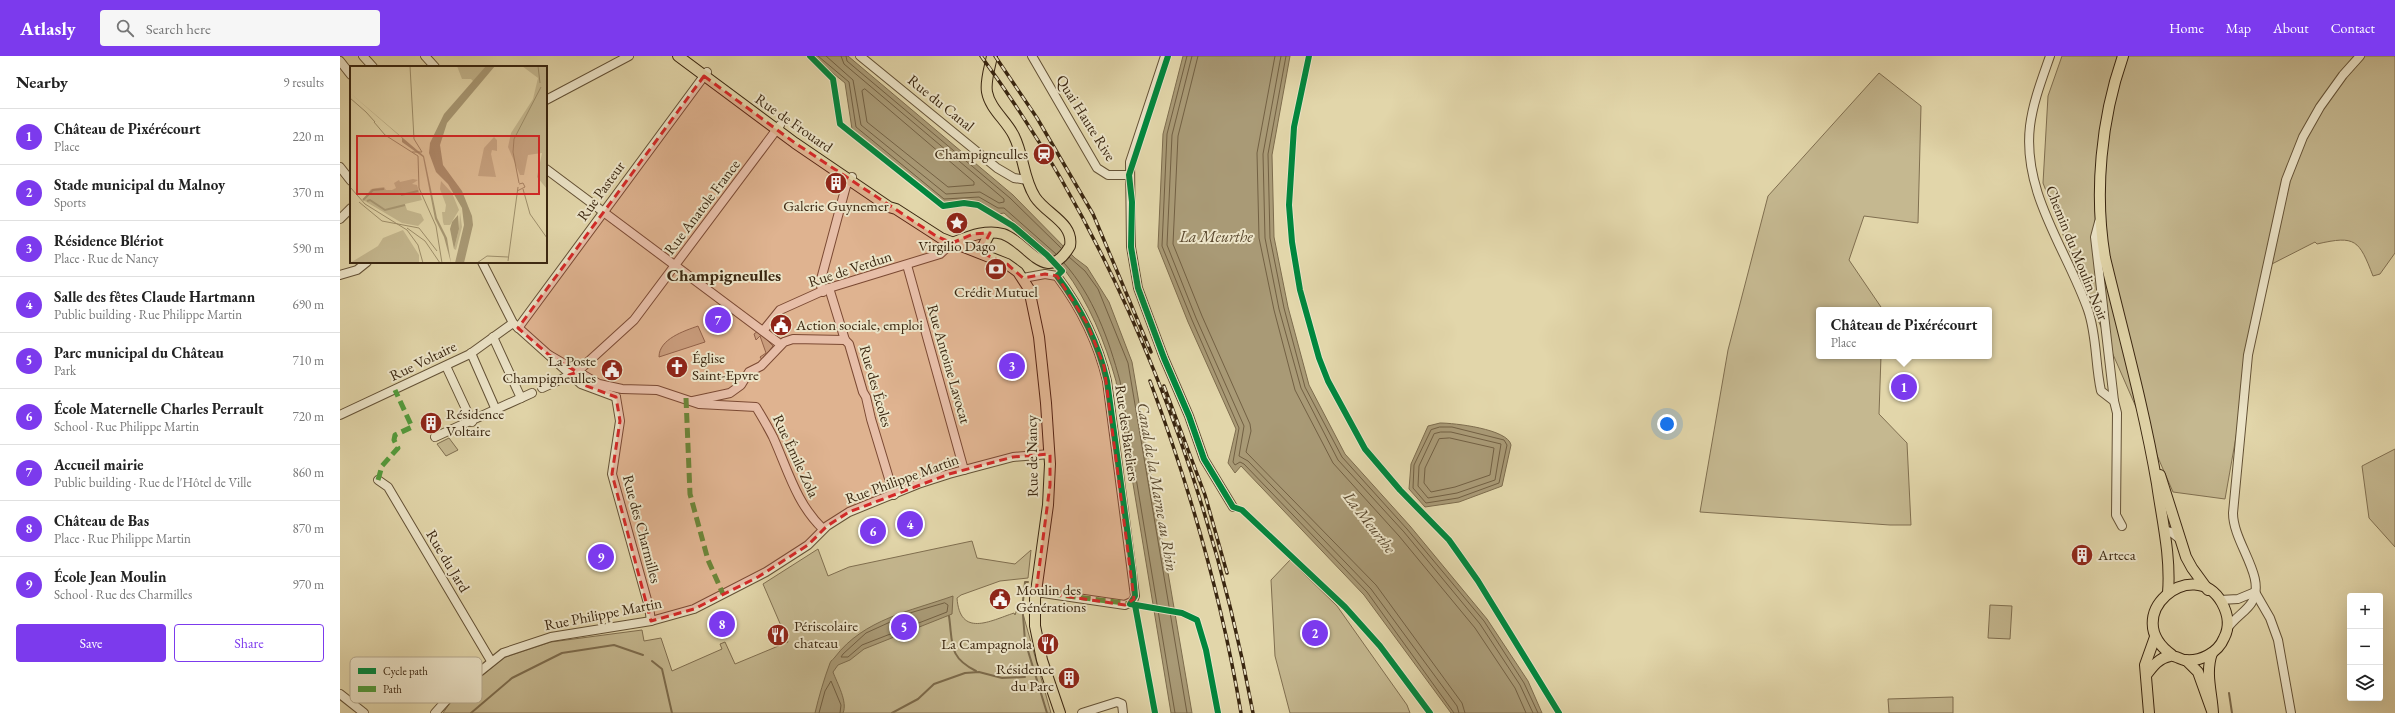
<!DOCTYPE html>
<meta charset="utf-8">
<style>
:root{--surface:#fff;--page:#f6f6f6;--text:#222;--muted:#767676;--line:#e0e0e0;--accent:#7c3aed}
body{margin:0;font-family:"EB Garamond",serif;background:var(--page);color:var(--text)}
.controls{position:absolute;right:12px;bottom:12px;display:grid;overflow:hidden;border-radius:4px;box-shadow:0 4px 16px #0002}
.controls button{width:36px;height:36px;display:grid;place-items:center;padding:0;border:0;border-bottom:1px solid var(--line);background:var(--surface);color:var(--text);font:20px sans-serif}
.you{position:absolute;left:1327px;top:368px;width:14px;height:14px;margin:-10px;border:3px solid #fff;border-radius:50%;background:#1a73e8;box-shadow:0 0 0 6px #1a73e833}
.badge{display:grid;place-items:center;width:26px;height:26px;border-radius:50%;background:var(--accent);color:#fff;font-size:13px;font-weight:700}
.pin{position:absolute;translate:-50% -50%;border:2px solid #fff;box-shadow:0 1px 4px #0006}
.popup{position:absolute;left:1476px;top:251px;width:176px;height:52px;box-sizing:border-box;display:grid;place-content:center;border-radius:4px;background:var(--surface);filter:drop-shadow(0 1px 3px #0005);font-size:13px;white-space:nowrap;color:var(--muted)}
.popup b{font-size:15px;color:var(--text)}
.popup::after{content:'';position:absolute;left:50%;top:100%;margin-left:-8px;border:8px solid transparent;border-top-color:var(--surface)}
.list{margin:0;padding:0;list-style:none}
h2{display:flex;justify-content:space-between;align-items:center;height:52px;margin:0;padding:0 16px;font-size:17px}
h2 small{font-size:13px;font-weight:400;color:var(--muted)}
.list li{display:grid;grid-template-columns:26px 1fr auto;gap:12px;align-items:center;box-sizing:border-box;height:56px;padding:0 16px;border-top:1px solid var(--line)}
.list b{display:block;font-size:15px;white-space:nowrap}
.list p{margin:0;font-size:13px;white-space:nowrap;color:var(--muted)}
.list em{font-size:13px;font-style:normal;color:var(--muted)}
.actions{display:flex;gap:8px;padding:12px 16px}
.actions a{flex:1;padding:9px 0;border:1px solid var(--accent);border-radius:4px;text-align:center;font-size:14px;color:var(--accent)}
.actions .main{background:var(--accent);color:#fff}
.icon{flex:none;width:22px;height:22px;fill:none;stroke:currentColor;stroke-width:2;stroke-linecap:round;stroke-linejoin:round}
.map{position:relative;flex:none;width:2055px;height:657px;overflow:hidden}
header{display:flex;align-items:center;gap:24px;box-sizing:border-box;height:56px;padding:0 20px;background:var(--accent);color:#fff}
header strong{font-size:19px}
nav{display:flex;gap:22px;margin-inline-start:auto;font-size:14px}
.search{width:280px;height:36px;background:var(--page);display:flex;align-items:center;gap:10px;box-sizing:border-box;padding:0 14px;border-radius:4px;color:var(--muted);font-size:15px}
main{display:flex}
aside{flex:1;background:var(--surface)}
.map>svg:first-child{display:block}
.green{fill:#c5b890;stroke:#806f50}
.water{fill:#a99a76;stroke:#7d6c4d}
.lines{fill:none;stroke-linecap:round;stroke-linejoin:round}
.shore{stroke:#726043;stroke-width:1}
.stream{stroke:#7d6c4d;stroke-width:2}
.minor-casing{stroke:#645236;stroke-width:10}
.major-casing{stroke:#3a2610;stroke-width:12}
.minor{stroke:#ece4c8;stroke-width:8}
.major{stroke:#e2d6aa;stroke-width:10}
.rail-casing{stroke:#3a2610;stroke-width:3.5}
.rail{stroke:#ece4c8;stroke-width:2;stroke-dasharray:6;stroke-linecap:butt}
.quiet{stroke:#529c3c;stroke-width:5;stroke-dasharray:10 5;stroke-linecap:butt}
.cycleway-casing{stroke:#ece4c8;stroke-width:8}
.cycleway{stroke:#00873e;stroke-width:6}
.marked{fill:#d62828;fill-opacity:0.2;stroke:#d62828;stroke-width:3;stroke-dasharray:8 5;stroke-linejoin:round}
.labels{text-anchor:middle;stroke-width:4;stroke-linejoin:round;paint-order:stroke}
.street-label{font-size:15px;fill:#3a2610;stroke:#ece4c8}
.poi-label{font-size:15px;fill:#3a2610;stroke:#ece4c8;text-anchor:start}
.water-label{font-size:16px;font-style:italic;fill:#5b492f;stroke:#ece4c8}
.quarter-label{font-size:17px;font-weight:bold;fill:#3a2610;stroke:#ece4c8}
.inset-river{fill:none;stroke:#a99a76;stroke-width:2}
.inset-road{fill:none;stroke:#9f906c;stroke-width:1}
.view{fill:#d62828;fill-opacity:0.15;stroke:#d62828;stroke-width:2}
.inset-edge{fill:none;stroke:#3a2610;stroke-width:2}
.key{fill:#ece4c8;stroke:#b7ab91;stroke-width:1}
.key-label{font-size:11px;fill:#3a2610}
</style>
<header>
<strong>Atlasly</strong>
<div class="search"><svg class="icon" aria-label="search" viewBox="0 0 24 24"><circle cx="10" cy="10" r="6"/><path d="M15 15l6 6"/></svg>Search here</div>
<nav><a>Home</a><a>Map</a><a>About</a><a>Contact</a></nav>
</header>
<main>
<aside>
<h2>Nearby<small>9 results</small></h2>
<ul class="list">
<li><span class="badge">1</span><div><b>Château de Pixérécourt</b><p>Place</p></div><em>220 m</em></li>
<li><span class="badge">2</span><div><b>Stade municipal du Malnoy</b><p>Sports</p></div><em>370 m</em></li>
<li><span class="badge">3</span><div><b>Résidence Blériot</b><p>Place · Rue de Nancy</p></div><em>590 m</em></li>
<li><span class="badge">4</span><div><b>Salle des fêtes Claude Hartmann</b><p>Public building · Rue Philippe Martin</p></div><em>690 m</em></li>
<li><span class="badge">5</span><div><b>Parc municipal du Château</b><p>Park</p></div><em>710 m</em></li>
<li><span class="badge">6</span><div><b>École Maternelle Charles Perrault</b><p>School · Rue Philippe Martin</p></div><em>720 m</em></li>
<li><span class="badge">7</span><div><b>Accueil mairie</b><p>Public building · Rue de l'Hôtel de Ville</p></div><em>860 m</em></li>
<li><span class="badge">8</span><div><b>Château de Bas</b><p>Place · Rue Philippe Martin</p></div><em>870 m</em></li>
<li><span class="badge">9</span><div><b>École Jean Moulin</b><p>School · Rue des Charmilles</p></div><em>970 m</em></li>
</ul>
<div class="actions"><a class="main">Save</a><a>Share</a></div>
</aside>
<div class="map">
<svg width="2055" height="657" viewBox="0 0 2055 657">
<rect width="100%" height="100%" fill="#e2d6aa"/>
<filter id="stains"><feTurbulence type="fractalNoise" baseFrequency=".005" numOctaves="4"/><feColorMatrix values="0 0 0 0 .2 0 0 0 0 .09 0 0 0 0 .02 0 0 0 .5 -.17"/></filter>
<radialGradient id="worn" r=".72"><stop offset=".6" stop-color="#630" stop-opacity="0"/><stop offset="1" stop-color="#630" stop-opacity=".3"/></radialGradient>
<g class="green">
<path d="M1722 0H2055V197L2040 218 2033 220C2019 184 2016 179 1977 188L1975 186 1926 211 1885 443 1833 436 1741 225 1703 127 1708 40Z"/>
<path d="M1539 17 1581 50 1578 167 1524 160 1509 204 1543 254H1479V300H1541L1539 358 1567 387 1571 469H1550L1360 456 1388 294 1428 140Z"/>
<path d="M358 270 365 286 319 301C319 283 344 275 358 270Z"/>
<path d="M418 275 433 290 422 304 420 301 426 297 420 280 416 284 414 278Z"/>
<path d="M109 382 118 394 106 400 97 388Z"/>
<path d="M2055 393V491L2029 462 2022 410Z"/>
<path d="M632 485 637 502 675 508 691 494 688 522 660 525 621 539 617 542C620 582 650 565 674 557L675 559 678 550 681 551 711 657H103L110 647 163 602 211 586 302 574 304 585 321 582 332 615 382 593 380 588 385 586 395 608 448 586 423 528 478 493 488 520 509 511Z"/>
<path d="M950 504 997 550 1067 649 1070 657H950L935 600 931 524Z"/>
<path d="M1650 549 1672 550 1670 583 1648 582Z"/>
<path d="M1613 641V657H1549L1548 643Z"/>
</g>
<g class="water">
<path d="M472 0H508L673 139 735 202 747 211 769 246 792 306 852 657H831L776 325C765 286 749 246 724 213 707 191 684 175 664 157L659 158 639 145 604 148 512 73 505 27Z"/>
<path d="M843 0H950L932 99 934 181 948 251 969 329 1005 398 1070 470 1147 563 1188 625 1202 657H1111L1024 539 901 410 895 417 888 407 896 373 848 266 818 191 823 78Z"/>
<path d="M1100 367C1114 367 1168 373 1171 389L1162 430 1119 446 1085 451 1069 433 1071 408 1088 370Z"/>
<path d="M613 540 612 558 524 593 510 604 498 609 493 616C497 627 508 646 503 657H475C479 640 484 623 490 607 491 604 494 603 495 601 524 563 571 555 613 540Z"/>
</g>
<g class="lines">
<g class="shore">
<path d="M478 0 509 26 516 71 604 143 639 141 658 152H664L716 198"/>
<path d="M486 0 513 24 521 69 606 138 640 136 659 147 664 146V143L504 8 501 0"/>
<path d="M506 0 507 5 670 142 721 192"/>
<path d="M847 0 827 78 822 190 852 264 899 372 893 406 895 409 900 406 904 408 1027 536 1114 657"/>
<path d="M852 0 832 79 827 189 856 262 904 370 899 400 908 405 1031 533 1117 650 1119 657"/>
<path d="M858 0 838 80 833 188 862 260 910 368 911 375 906 396 1036 529 1122 647 1125 657"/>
<path d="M935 0 917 97 919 182 934 254 955 334 993 407 1059 480 1135 572 1175 632 1186 657"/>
<path d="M941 0 923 98 925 182 939 253 961 332 998 404 1064 476 1140 568 1180 629 1193 657"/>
<path d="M946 0 928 98 930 182 944 252 965 331 1002 401 1067 473 1144 565 1184 627 1198 657"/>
<path d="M525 33 634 126V129L608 131 527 66 522 35Z"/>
<path d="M729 201 745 215 758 233 788 307 847 657"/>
<path d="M724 207C753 239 769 284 780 325L835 657"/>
<path d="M1100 371H1112L1164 384 1167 389 1159 427 1118 442 1086 447 1073 432 1074 409 1091 374Z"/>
<path d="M1101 376H1111L1161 388 1155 424 1117 437 1088 442 1078 430 1079 410 1094 378Z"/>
<path d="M1110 382 1154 392 1150 419 1115 431 1091 436 1084 427 1085 412 1099 383Z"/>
<path d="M605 547 608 549 607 556 522 589 508 601H501L503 598 526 577 570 557Z"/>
<path d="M479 657 485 635 491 625 501 649 500 657"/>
</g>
<g class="stream">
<path d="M683 545 685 526H688"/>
<path d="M683 559 685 585 707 657"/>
<path d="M609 560C613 588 608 601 636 615"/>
<path d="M312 605 322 613 332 657"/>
<path d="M1889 637 1892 657"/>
<path d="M131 657 172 622 222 597 274 589 303 599"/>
<path d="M552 657 578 643 594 628 625 617 639 616 662 622 685 621"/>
</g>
<g class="minor-casing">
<g id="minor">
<path d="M23 0 33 11"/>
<path d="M85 0 95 11"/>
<path d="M520 0 657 112 674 122 687 124"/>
<path d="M692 0 757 112 768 119H789"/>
<path d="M825 0 790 106 791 191 798 232 824 302 849 360 864 403 893 451"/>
<path d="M1710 0C1702 23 1693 46 1690 70 1682 137 1727 194 1748 254 1757 280 1755 308 1761 335L1774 345 1777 357 1776 459 1782 470"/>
<path d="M0 5 11 19"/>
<path d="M206 44 289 0"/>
<path d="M0 111 11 125"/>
<path d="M206 113 440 288"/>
<path d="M0 163 11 152"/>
<path d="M1759 166 1755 181 1774 345"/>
<path d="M142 206 173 267 241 328 276 341"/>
<path d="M567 209 624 414"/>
<path d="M0 219 17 214 27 206"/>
<path d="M683 222 705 218 717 220C741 252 758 286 767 325L795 540 793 545 785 549 696 536"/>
<path d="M489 232 505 284 509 288 523 336 526 341 531 363 554 439"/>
<path d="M483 236 480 227 506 130 512 121"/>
<path d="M178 272 367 16"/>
<path d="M423 275 440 254 489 232 600 198 612 187"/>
<path d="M153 281 181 342"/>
<path d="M131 297 156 354"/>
<path d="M209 299 259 328 282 333 317 334 359 348 416 351C422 361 428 371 433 381 448 414 456 447 483 473"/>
<path d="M106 310 132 366"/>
<path d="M202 332 237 316 294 264 440 69"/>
<path d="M276 341 280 365 272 418 309 551 311 565"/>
<path d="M353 345 390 337 401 329 409 316 421 310 444 286 453 283 505 284"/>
<path d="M0 359 130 298 173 267"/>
<path d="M95 381 192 337"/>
<path d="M38 424 48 431 151 605"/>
<path d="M1824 474 1831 476 1840 483"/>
<path d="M1915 536 1930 562 1938 584 1951 657"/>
<path d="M1880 544 1898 543 1915 536"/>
<path d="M1887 573C1894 562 1907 555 1912 546 1927 521 1893 487 1893 457L1908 299 1946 124 1963 81 1980 51 2003 19 2020 0"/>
<path d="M0 638 24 657"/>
<path d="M95 657 113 637 163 597 211 581 311 565 354 553 426 516 468 489 487 470 509 456 578 428 609 418 673 401 710 398"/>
<path d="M742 657 777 646 782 648 783 657"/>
</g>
</g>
<g class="major-casing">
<g id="major">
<path d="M338 0 455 87 549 151 556 153 601 182 667 208 678 216 689 233 699 281 706 347 710 408 708 449 695 543V570L702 604 720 657"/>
<path d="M1783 0C1761 63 1754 137 1765 202 1783 277 1804 352 1817 428 1822 464 1831 500 1828 537"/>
<path d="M612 187C628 181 645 173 663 178 688 186 706 231 730 190 734 167 706 158 695 141 683 122 684 100 674 80 667 65 650 53 647 36 645 25 650 11 652 0"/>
<path d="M640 196 650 177"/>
<path d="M1820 419 1846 501 1852 512 1868 534"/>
<path d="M1872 597C1865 617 1872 637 1873 657"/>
<path d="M1846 604 1858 616 1872 655"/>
<path d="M1807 618C1813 610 1819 602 1830 600 1834 599 1840 603 1844 604 1860 606 1878 597 1884 582 1890 571 1888 558 1882 547 1854 497 1777 560 1832 599"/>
<path d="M1809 657 1805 609 1815 581"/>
</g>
</g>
<use href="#minor" class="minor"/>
<use href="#major" class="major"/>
<g class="rail-casing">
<g id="rail">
<path d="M641 0C781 191 870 425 913 657"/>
<path d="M655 0 697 62 753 158 811 296"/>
<path d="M810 325C850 432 882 544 901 657"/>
<path d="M824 330 865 439 887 517"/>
</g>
</g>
<use href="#rail" class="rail"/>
<g class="quiet">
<path d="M346 342 350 438 368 504 383 538"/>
<path d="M38 424 42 410 58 392 54 384 55 379 72 371 55 334"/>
<path d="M696 536 792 548"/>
</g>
<g class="cycleway-casing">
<g id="cycleway">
<path d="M470 0 493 23 500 68 603 150 624 147 638 149 673 170 707 199 722 215 717 220C741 252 758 286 767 325L793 517 795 540 790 548 842 557 857 564 866 594 878 657"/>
<path d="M828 0 789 119 792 146 791 191 798 232 824 302 849 360 864 403 893 451 902 454 1005 551 1040 590 1090 657"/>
<path d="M969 0 954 71 949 149 952 186 960 234 979 302 988 325 1025 393 1060 434 1109 484 1138 525 1219 657"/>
<path d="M795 549 815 657"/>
</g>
</g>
<use href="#cycleway" class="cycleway"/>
</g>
<path class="marked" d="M364 20 455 87 596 180 612 187 633 178 650 177 640 196 667 208 683 222 705 218 717 220 747 267 764 310 794 543 785 549 696 536 710 429V398L673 401 609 418 509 456 487 470 468 489 418 521 354 553 311 565 272 418 280 365 276 341 241 328 229 319 237 316 209 299 178 272Z"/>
<defs>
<g id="station-disc" transform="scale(1.15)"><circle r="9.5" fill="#8f2418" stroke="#ece4c8"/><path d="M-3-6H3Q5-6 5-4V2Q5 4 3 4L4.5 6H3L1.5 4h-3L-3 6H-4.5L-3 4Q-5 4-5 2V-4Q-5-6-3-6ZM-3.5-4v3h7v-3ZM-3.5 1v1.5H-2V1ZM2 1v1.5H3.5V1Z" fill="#fff"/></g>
<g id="building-disc" transform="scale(1.15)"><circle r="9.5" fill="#8f2418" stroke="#ece4c8"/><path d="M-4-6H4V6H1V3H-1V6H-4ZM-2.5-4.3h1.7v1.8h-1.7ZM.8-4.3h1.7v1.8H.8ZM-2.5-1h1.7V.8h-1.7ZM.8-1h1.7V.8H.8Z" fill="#fff"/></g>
<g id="sight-disc" transform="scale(1.15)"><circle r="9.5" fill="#8f2418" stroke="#ece4c8"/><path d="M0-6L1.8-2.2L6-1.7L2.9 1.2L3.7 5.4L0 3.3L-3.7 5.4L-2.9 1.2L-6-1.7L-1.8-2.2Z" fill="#fff"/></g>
<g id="bank-disc" transform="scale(1.15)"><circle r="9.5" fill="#8f2418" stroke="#ece4c8"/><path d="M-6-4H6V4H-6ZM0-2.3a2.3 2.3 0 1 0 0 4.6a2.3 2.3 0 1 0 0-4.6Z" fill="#fff"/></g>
<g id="civic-disc" transform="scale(1.15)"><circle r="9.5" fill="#8f2418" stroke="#ece4c8"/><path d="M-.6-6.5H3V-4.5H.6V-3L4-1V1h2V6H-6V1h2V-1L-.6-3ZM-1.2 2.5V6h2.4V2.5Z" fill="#fff"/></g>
<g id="church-disc" transform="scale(1.15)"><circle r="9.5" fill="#8f2418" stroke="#ece4c8"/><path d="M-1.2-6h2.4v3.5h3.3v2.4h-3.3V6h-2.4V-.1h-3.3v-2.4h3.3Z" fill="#fff"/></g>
<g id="restaurant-disc" transform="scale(1.15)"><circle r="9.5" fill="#8f2418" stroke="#ece4c8"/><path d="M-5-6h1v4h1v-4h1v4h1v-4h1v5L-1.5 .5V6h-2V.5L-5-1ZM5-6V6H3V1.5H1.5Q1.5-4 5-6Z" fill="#fff"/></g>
</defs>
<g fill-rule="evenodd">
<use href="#station-disc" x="704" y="98"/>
<use href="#building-disc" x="496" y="127"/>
<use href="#sight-disc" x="617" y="167"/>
<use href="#bank-disc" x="656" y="213"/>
<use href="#civic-disc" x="441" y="269"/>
<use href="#church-disc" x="337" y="311"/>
<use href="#civic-disc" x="272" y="314"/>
<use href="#building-disc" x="91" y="367"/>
<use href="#building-disc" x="1742" y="499"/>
<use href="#civic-disc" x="660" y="543"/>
<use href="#restaurant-disc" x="438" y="579"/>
<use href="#restaurant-disc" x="708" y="588"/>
<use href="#building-disc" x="729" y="622"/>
</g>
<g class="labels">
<g class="street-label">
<text transform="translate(601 47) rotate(39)" y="5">Rue du Canal</text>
<text transform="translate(746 62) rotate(58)" y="5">Quai Haute Rive</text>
<text transform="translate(454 67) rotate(35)" y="5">Rue de Frouard</text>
<text transform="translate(261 135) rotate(-54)" y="5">Rue Pasteur</text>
<text transform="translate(362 151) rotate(-53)" y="5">Rue Anatole France</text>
<text transform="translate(1737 197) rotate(68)" y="5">Chemin du Moulin Noir</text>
<text transform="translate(510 213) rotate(-18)" y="5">Rue de Verdun</text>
<text transform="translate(83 305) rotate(-26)" y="5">Rue Voltaire</text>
<text transform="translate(609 308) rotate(74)" y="5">Rue Antoine Lavocat</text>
<text transform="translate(536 330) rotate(74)" y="5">Rue des Écoles</text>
<text transform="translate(787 377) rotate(82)" y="5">Rue des Bateliers</text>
<text transform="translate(456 400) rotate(65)" y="5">Rue Émile Zola</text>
<text transform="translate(692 400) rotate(-91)" y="5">Rue de Nancy</text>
<text transform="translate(562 423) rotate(-20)" y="5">Rue Philippe Martin</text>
<text transform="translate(302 473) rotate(75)" y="5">Rue des Charmilles</text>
<text transform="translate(108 505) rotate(59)" y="5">Rue du Jard</text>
<text transform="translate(263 558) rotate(-11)" y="5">Rue Philippe Martin</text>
</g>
<g class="poi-label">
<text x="688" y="103" text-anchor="end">Champigneulles</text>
<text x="496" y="155" text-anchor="middle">Galerie Guynemer</text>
<text x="617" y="195" text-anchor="middle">Virgilio Dago</text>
<text x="656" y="241" text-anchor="middle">Crédit Mutuel</text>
<text x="456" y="274">Action sociale, emploi</text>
<text x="352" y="307">Église<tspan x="352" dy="17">Saint-Epvre</tspan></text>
<text x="256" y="310" text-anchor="end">La Poste<tspan x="256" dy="17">Champigneulles</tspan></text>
<text x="106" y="363">Résidence<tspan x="106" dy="17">Voltaire</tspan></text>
<text x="1758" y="504">Arteca</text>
<text x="676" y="539">Moulin des<tspan x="676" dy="17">Générations</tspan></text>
<text x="454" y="575">Périscolaire<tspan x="454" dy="17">chateau</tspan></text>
<text x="692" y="593" text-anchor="end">La Campagnola</text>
<text x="714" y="618" text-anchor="end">Résidence<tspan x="714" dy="17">du Parc</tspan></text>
</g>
<g class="water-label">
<text x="876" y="186">La Meurthe</text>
<text transform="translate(818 431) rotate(80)" y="6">Canal de la Marne au Rhin</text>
<text transform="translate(1030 466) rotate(52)" y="6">La Meurthe</text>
</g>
<g class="quarter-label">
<text x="384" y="225">Champigneulles</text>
</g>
</g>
<g transform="translate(10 10)">
<rect width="197" height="197" fill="#e2d6aa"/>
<path d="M107 0H144L125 17 121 13H112ZM172 0H197V123L187 111 192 87 178 89 174 109H170L158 81 161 67 183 33 188 12ZM144 71 147 74V85L142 84 141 88 146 111 128 110 134 82ZM63 113 68 114 62 118 67 119 72 134 55 138 57 144 71 148 74 154 68 160 52 157 13 134 21 123 34 121 36 124H42L46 122 44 117 49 114 50 116ZM91 115 102 127 109 144 100 159H94L93 156 92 146H95L96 139 90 123ZM110 146 112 161 106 184 104 183 109 163ZM53 164 69 189V197H0L28 180 33 172Z" fill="#c5b890"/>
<path d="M136 0H145L97 57 90 79 93 99 112 125 122 150 123 159 114 197H105L114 159 112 142 98 118 86 106 79 87 80 77 94 48ZM0 27 74 90 87 152 97 172 101 197 94 171 85 153 73 91 52 76V72ZM108 149 109 163 104 183 100 163 102 156Z" fill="#a99a76"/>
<path class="inset-river" d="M51 129 68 125M13 134 23 124 34 123M17 135 20 134 35 144 55 139"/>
<path class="inset-road" d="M60 0 64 73 72 86H62M188 0 190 17M0 32 16 46M16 46 25 56M24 56 35 69 68 90 69 122 86 160 92 197M169 117 163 86 164 73 191 21M0 121 15 138 57 164 68 179 73 197M173 123 180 148 197 172M167 125 175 121 173 117 169 118M9 136 32 155 69 162 87 185M57 162 75 175 90 197M158 195 168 121M127 197 137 190 158 191"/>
<path class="view" d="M7 70H189V128H7Z"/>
<rect width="197" height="197" class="inset-edge"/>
</g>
<rect x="10" y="601" width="132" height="46" rx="6" class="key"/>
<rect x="18" y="612" width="18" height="6" fill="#00873e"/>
<rect x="18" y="630" width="18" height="6" fill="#529c3c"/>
<g class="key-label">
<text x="43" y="619">Cycle path</text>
<text x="43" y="637">Path</text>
</g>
<rect width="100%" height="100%" filter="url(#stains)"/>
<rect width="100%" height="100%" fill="url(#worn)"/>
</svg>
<div class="controls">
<button>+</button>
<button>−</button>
<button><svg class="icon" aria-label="layers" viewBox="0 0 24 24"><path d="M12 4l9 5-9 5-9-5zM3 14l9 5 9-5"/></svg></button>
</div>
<div class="you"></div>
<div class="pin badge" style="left:1564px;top:331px">1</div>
<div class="popup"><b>Château de Pixérécourt</b>Place</div>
<div class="pin badge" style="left:975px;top:577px">2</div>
<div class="pin badge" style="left:672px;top:310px">3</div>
<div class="pin badge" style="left:570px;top:468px">4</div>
<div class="pin badge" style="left:564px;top:571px">5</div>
<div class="pin badge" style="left:533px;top:475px">6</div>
<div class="pin badge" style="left:378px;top:264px">7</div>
<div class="pin badge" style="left:382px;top:568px">8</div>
<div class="pin badge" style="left:261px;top:501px">9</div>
</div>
</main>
